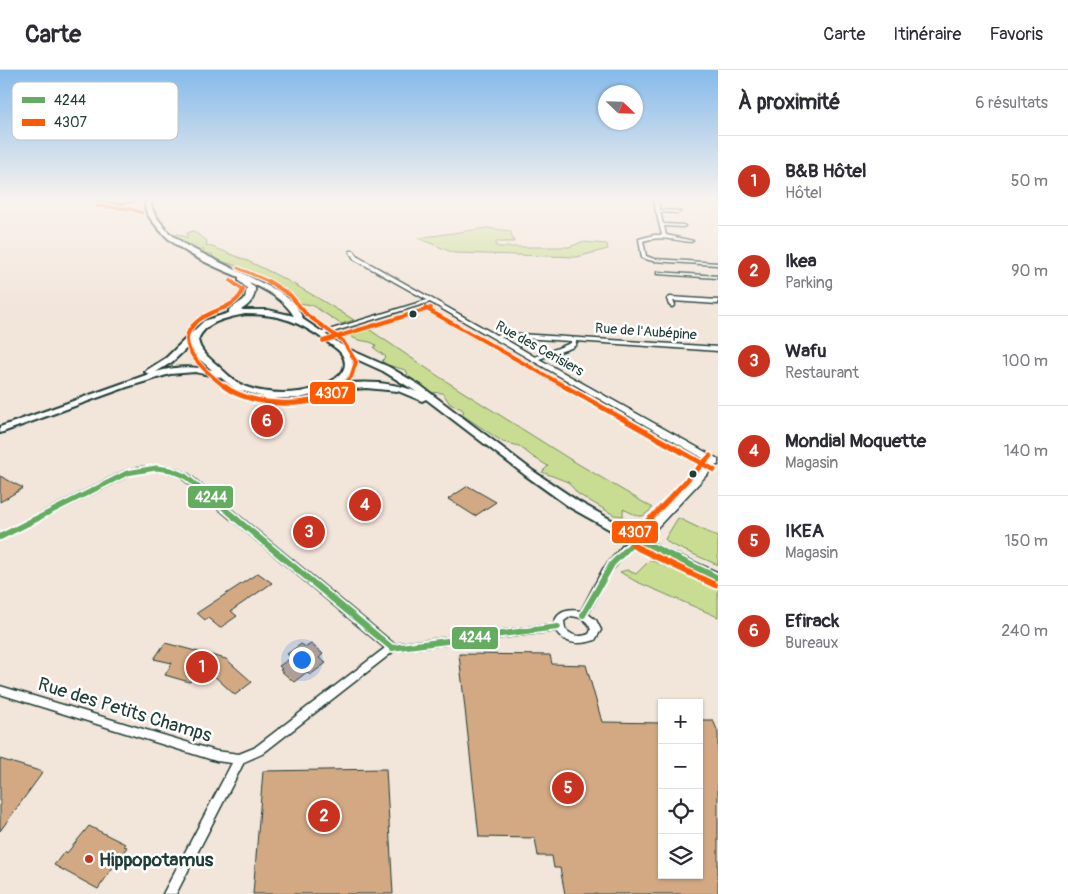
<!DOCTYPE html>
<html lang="fr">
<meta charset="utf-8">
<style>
:root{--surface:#fff;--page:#f2f2f3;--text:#2b2b33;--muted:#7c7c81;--line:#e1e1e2;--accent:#c8321e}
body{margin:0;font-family:Pangolin,sans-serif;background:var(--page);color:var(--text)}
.controls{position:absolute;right:15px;bottom:15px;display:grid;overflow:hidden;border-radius:0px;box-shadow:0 1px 4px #0004}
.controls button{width:45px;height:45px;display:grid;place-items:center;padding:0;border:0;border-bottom:1px solid var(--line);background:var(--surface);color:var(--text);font:25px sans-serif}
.compass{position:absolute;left:598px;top:15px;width:45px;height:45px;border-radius:50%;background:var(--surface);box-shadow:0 1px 4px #0004;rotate:113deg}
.you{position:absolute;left:301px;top:589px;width:18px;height:18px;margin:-12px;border:4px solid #fff;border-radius:50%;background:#1a73e8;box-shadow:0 0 0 8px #1a73e833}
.badge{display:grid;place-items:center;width:32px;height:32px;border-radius:50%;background:var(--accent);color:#fff;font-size:16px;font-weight:700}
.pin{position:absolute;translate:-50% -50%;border:2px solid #fff;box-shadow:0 1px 5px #0006}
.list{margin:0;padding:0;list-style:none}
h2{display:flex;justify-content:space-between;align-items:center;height:65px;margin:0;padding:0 20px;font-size:21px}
h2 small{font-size:16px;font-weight:400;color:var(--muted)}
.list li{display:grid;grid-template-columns:32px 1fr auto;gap:15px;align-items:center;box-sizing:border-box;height:90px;padding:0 20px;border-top:1px solid var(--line)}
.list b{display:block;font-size:19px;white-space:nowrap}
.list p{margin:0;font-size:16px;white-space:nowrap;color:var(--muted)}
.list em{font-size:16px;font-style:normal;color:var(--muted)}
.icon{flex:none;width:28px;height:28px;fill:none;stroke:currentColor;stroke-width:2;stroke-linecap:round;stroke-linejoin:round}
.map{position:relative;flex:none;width:718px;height:824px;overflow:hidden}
header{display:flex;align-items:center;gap:30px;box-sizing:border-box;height:70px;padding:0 25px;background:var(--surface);border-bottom:1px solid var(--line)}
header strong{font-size:24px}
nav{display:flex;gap:28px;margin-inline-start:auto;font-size:18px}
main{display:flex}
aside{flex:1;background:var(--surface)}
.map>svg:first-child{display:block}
.green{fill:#c8dd92;stroke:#748d63}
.building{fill:#d3a984;stroke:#1f3d34}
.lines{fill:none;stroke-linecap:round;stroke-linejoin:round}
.street-casing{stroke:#1f3d34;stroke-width:3}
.secondary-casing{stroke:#1f3d34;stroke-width:4}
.street{fill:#fff;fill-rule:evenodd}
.secondary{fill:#fff;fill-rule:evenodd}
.bus-1-far1-casing{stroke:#fff;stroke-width:9}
.bus-1-casing{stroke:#fff;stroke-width:10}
.bus-2-far3-casing{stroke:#fff;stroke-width:5.5}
.bus-2-far2-casing{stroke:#fff;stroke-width:6}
.bus-2-far1-casing{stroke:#fff;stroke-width:9}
.bus-2-casing{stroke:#fff;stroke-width:10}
.bus-1-far1{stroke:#64ac60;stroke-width:5}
.bus-1{stroke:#64ac60;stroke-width:6}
.bus-2-far3{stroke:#ff5a00;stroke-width:3}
.bus-2-far2{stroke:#ff5a00;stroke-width:4}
.bus-2-far1{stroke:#ff5a00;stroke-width:5}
.bus-2{stroke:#ff5a00;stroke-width:6}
.bus-dot{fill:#1f3d34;stroke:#fff;stroke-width:2}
.poi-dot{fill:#c8321e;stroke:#fff;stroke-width:2}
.labels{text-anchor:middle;stroke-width:5;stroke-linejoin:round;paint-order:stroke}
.far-street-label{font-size:14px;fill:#1f3d34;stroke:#fff}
.near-street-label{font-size:19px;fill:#1f3d34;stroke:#fff}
.near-poi-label{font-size:19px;font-weight:bold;fill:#1f3d34;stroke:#fff;text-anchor:start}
.key{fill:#fff;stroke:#bcc5c2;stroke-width:1}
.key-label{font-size:14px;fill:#1f3d34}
.line-badge{stroke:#fff;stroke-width:2}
.badge-label{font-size:14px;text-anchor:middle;font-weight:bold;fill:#fff}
</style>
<header>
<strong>Carte</strong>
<nav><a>Carte</a><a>Itinéraire</a><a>Favoris</a></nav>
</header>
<main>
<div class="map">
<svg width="718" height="824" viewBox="0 0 718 824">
<rect width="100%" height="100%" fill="#f2e5da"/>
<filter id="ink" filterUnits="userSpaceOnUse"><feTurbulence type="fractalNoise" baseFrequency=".02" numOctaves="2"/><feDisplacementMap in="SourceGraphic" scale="10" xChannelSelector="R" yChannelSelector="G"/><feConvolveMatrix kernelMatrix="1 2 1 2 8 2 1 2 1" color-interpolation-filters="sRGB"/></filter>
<g filter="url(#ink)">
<g class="green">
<path d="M487 158 510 161 514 172H496V176L499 177H569L582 172 607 174 608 179 577 187 454 183 418 168Z"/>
<path d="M193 161 207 171 206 175C259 192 307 221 354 250L341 254 312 235 299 233 275 219 278 216 234 195 214 189 212 184H199L204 180C195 173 184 177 174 166L178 164 187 168V163Z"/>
<path d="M359 257 367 258 441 308 568 388 653 438 643 446H638L623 439V446L614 445 578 424 568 412 542 402 548 396 533 387 519 376 503 372 461 344 464 342 462 339 450 334 443 323 427 322 405 306 408 304 406 300 387 295 382 291 386 287 374 278 376 275C368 269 357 273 350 265L352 260Z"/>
<path d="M678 448 718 467V495L670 474 665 469Z"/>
<path d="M650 490 718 518V547L635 511 620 502 627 500 636 504Z"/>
</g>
<g class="building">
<path d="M0 406 23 418 0 432Z"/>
<path d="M468 416 496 432 475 446 448 429Z"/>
<path d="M258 503 272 513 231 541 237 546 220 558 208 548 205 550 197 543Z"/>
<path d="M165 573 226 589 252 612 235 625 212 604 198 601 191 611 189 612 165 605 172 593 154 589Z"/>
<path d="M301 574 306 577 311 574 323 584 319 588 326 593 310 605 307 602 294 612 280 600 282 599 279 596 291 588 287 584Z"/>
<path d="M459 584 550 585 552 594 586 595 602 652 662 653V805H699V650H713L718 662V824H565L560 798H554L552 786H538L535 768 479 767Z"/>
<path d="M0 689 43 702 0 761Z"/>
<path d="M386 699 393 824H253L263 701Z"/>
<path d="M89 756 125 774 124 776 127 777 98 819 54 795 65 781 67 783Z"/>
</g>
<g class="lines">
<g class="street-casing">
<g id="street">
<path d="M653 129H657L660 140 678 141 680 142 678 143 660 142 663 154 683 155 685 156 683 157 664 156 666 165 693 171 691 172C675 170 659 165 643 171L646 186 654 189 718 193V195L653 191 642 188 639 169 654 165H662Z"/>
<path d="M350 181H354L358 187 496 265 504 263 718 277V281L576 271V275L571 278 539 289 718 389V395H716L652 463 630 478 610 503 588 544 596 550 601 560 595 570C581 575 565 575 556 561L394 581 262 684 244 692 176 824H163L232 693 216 691 0 624V616L216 681 239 684 254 678 385 578 182 408C165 398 148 399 130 405L0 470V464L124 401 142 397 157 396 174 398 188 404 394 574 554 554C557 541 569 539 581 541L603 499 624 474 646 459 710 392 430 232 323 265H319V263L427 230 354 189 350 182ZM501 267H504L571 271V273L535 287ZM571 546C581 547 588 550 591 560L589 564C579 568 572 566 565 559L564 551Z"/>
<path d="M657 202 718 206V208L659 204H657Z"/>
<path d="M670 227 718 230V234L673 231 675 235 672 237 669 235 667 229Z"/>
</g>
</g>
<g class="secondary-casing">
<g id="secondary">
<path d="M95 129H143L120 133Z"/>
<path d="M146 129H152L151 136 155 145 168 162 187 176 278 221 294 233 304 250 346 278 389 297 421 316 533 401 579 432 662 478 718 503V513L654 484 571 438 525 405 426 329 422 331 398 321 366 318 330 321 299 328H268L236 319 220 307 195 302 170 304 127 317 0 363V357L149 304 145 302 147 300 166 288 204 251 229 243V240L245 229 247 218 239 211V207C209 194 175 181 154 153 148 146 143 139 146 129ZM249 212C266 220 284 229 294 246L268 240H241C249 235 255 229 255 218ZM245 244C279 244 299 251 326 271 331 275 337 278 341 283 358 307 315 320 299 322 282 324 263 323 246 317 234 312 225 302 216 294 208 287 200 281 198 270 205 251 227 248 245 244ZM190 275 197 287 212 300C193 296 175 296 156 302L172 292ZM352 287 383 301 417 322C393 312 367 311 341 314L353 300Z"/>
</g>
</g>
<use href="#street" class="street"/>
<use href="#secondary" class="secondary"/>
<g class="bus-1-far1-casing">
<path id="bus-1-far1" d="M36 449 127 403 156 398 171 400 185 406 237 449"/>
</g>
<g class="bus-1-casing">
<g id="bus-1">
<path d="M235 448 392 578"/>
<path d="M0 467 38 448"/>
<path d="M637 469 718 508"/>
<path d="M583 545 612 494 637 469"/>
<path d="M392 578 558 557"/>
</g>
</g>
<g class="bus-2-far3-casing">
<g id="bus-2-far3">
<path d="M97 136 131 139 142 143"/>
<path d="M238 198 270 212"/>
<path d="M231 211 233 212"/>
</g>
</g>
<g class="bus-2-far2-casing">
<g id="bus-2-far2">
<path d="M268 211 290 225 307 245 343 271 356 292 351 307 342 317"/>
<path d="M425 238 566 317"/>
<path d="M323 271 431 238"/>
<path d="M225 317C197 294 162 265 213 242 226 237 238 233 243 220L231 211"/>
</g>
</g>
<g class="bus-2-far1-casing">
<g id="bus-2-far1">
<path d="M224 316C251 337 317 341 343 316"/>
<path d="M564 316 714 400"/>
<path d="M650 449 710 386"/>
</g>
</g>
<g class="bus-2-casing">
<path id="bus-2" d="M651 448 632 464 630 469 634 476 715 515"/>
</g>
<use href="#bus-1-far1" class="bus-1-far1"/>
<use href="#bus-1" class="bus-1"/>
<use href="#bus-2-far3" class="bus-2-far3"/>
<use href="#bus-2-far2" class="bus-2-far2"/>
<use href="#bus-2-far1" class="bus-2-far1"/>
<use href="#bus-2" class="bus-2"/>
</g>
</g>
<linearGradient id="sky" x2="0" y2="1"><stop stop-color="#85baea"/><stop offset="0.53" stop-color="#f9f3ee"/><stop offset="1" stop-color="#f9f3ee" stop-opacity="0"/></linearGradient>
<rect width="718" height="244" fill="url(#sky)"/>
<g class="bus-dot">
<circle cx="413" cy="244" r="4.5"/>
<circle cx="693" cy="404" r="4.5"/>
</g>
<circle class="poi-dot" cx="89" cy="789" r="5"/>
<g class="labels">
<g class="far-street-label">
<text transform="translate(646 261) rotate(4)" y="5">Rue de l'Aubépine</text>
<text transform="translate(540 278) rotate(29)" y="5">Rue des Cerisiers</text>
</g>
<g class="near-street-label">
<text transform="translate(125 639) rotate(17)" y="7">Rue des Petits Champs</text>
</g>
<g class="near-poi-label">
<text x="99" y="796">Hippopotamus</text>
</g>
</g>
<rect x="12" y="12" width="166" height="58" rx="8" class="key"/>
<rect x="22" y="27" width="23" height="6" fill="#64ac60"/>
<rect x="22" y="49" width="23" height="7" fill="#ff5a00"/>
<g class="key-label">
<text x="54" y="35">4244</text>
<text x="54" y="57">4307</text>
</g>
<g class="line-badge">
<rect x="309" y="311" width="47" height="24" rx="5" fill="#ff5a00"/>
<rect x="187" y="415" width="47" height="24" rx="5" fill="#64ac60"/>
<rect x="611" y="450" width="48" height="24" rx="5" fill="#ff5a00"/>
<rect x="451" y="556" width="48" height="24" rx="5" fill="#64ac60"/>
</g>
<g class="badge-label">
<text x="332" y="328">4307</text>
<text x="211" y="432">4244</text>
<text x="635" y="467">4307</text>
<text x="475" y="572">4244</text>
</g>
</svg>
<div class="controls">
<button>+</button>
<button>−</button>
<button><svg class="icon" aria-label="locate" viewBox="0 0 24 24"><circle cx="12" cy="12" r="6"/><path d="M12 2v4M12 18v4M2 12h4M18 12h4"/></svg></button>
<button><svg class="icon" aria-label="layers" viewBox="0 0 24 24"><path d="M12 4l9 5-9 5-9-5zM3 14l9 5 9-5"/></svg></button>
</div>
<svg class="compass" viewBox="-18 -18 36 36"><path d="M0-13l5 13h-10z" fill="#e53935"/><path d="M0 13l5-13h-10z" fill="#7c7c81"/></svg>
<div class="you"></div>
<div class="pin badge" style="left:202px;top:597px">1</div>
<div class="pin badge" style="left:324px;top:746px">2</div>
<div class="pin badge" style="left:309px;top:462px">3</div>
<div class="pin badge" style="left:365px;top:435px">4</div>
<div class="pin badge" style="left:568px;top:718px">5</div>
<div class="pin badge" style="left:267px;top:351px">6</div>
</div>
<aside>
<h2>À proximité<small>6 résultats</small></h2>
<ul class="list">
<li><span class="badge">1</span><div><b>B&amp;B Hôtel</b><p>Hôtel</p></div><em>50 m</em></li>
<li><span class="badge">2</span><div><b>Ikea</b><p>Parking</p></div><em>90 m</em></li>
<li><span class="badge">3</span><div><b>Wafu</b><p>Restaurant</p></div><em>100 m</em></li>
<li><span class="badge">4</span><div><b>Mondial Moquette</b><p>Magasin</p></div><em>140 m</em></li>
<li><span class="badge">5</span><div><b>IKEA</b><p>Magasin</p></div><em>150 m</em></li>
<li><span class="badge">6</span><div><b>Efirack</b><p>Bureaux</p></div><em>240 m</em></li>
</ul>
</aside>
</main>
